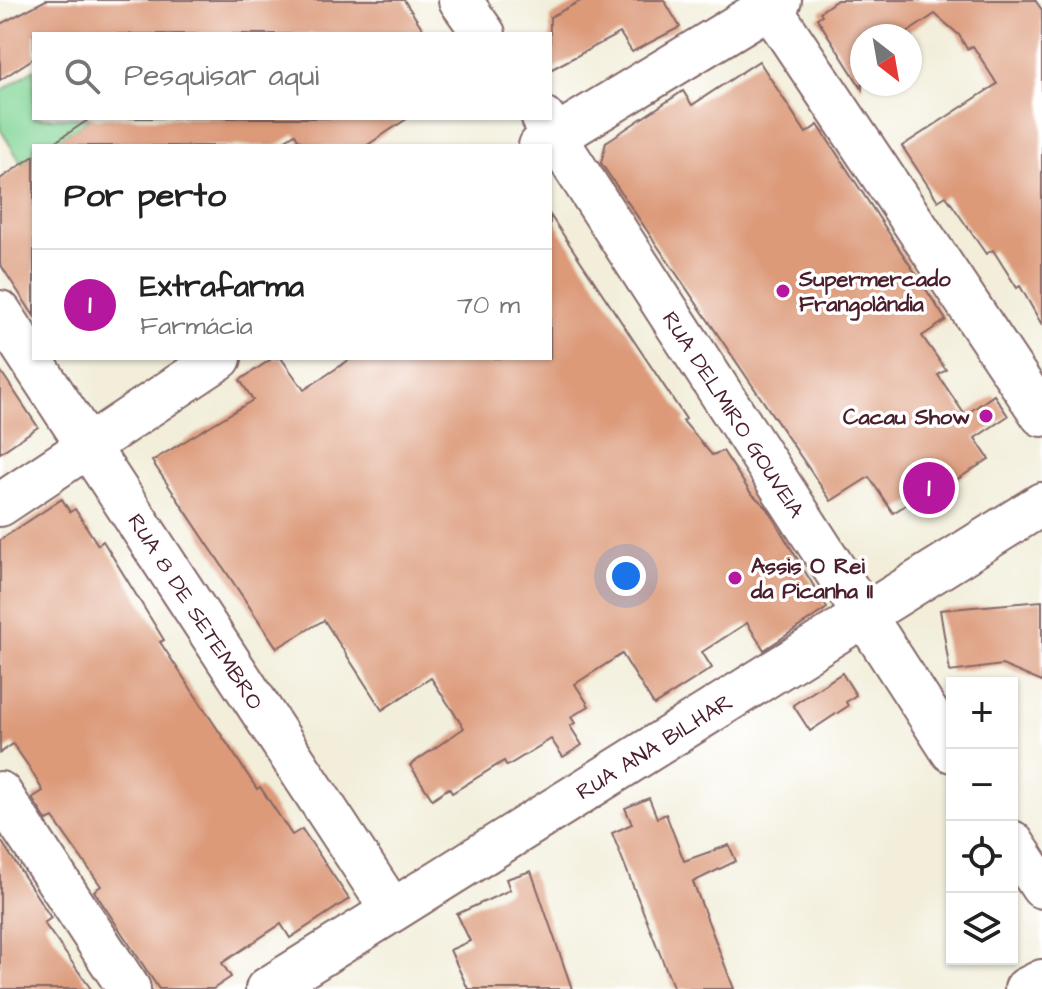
<!DOCTYPE html>
<html lang="pt">
<meta charset="utf-8">
<style>
:root{--surface:#fff;--page:#f2f2f2;--text:#222;--muted:#767676;--line:#e0e0e0;--accent:#b5179e}
body{margin:0;font-family:"Architects Daughter",sans-serif;background:var(--page);color:var(--text)}
.controls{position:absolute;right:24px;bottom:24px;display:grid;overflow:hidden;border-radius:0px;box-shadow:0 2px 6px #0004}
.controls button{width:72px;height:72px;display:grid;place-items:center;padding:0;border:0;border-bottom:2px solid var(--line);background:var(--surface);color:var(--text);font:40px sans-serif}
.compass{position:absolute;left:850px;top:24px;width:72px;height:72px;border-radius:50%;background:var(--surface);box-shadow:0 2px 6px #0004;rotate:149deg}
.you{position:absolute;left:626px;top:576px;width:28px;height:28px;margin:-20px;border:6px solid #fff;border-radius:50%;background:#1a73e8;box-shadow:0 0 0 12px #1a73e833}
.badge{display:grid;place-items:center;width:52px;height:52px;border-radius:50%;background:var(--accent);color:#fff;font-size:26px;font-weight:700}
.pin{position:absolute;translate:-50% -50%;border:4px solid #fff;box-shadow:0 2px 8px #0006}
.list{margin:0;padding:0;list-style:none}
h2{display:flex;justify-content:space-between;align-items:center;height:104px;margin:0;padding:0 32px;font-size:34px}
h2 small{font-size:26px;font-weight:400;color:var(--muted)}
.list li{display:grid;grid-template-columns:52px 1fr auto;gap:24px;align-items:center;box-sizing:border-box;height:112px;padding:0 32px;border-top:2px solid var(--line)}
.list b{display:block;font-size:30px;white-space:nowrap}
.list p{margin:0;font-size:26px;white-space:nowrap;color:var(--muted)}
.list em{font-size:26px;font-style:normal;color:var(--muted)}
.icon{flex:none;width:44px;height:44px;fill:none;stroke:currentColor;stroke-width:2;stroke-linecap:round;stroke-linejoin:round}
.map{position:relative;flex:none;width:1042px;height:989px;overflow:hidden}
.search{position:absolute;background:var(--surface);box-shadow:0 2px 6px #0004;left:32px;top:32px;width:520px;height:88px;display:flex;align-items:center;gap:20px;box-sizing:border-box;padding:0 28px;border-radius:0px;color:var(--muted);font-size:30px}
.panel{position:absolute;background:var(--surface);box-shadow:0 2px 6px #0004;left:32px;top:144px;width:520px;height:216px;border-radius:0px}
.map>svg:first-child{display:block}
.green{fill:#83d697;stroke:#667a61;stroke-width:2}
.building{fill:#dc9a79}
.lines{fill:none;stroke-linecap:round;stroke-linejoin:round}
.minor-casing{stroke:#856768;stroke-width:46}
.minor{stroke:#fff;stroke-width:42}
.poi-dot{fill:#b5179e;stroke:#fff;stroke-width:3}
.labels{text-anchor:middle;stroke-width:7;stroke-linejoin:round;paint-order:stroke}
.poi-label{font-size:22px;font-weight:bold;fill:#4a1f2b;stroke:#fff;text-anchor:start}
.street-label{font-size:22px;fill:#4a1f2b;stroke:#fff}
</style>
<div class="map">
<svg width="1042" height="989" viewBox="0 0 1042 989">
<rect width="100%" height="100%" fill="#fff"/>
<filter id="ink" filterUnits="userSpaceOnUse"><feTurbulence type="fractalNoise" baseFrequency=".0125" numOctaves="2"/><feDisplacementMap in="SourceGraphic" scale="16" xChannelSelector="R" yChannelSelector="G"/><feConvolveMatrix kernelMatrix="1 2 1 2 8 2 1 2 1" color-interpolation-filters="sRGB"/></filter>
<filter id="wash" filterUnits="userSpaceOnUse"><feTurbulence type="fractalNoise" baseFrequency=".006" numOctaves="4" result="noise"/><feDisplacementMap in="SourceGraphic" scale="32" xChannelSelector="R" yChannelSelector="G"/><feGaussianBlur stdDeviation="1.8" result="paint"/><feColorMatrix in="noise" values="0 0 0 0 0 0 0 0 0 0 0 0 0 0 0 0 0 1.4 0 .05"/><feComposite in="paint" operator="in"/></filter>
<g filter="url(#wash)">
<rect width="100%" height="100%" fill="#f2eeda"/>
<path class="green" d="M34 69V118H91L49 146H34V156L22 164 0 129V92Z"/>
<g id="blocks">
<g class="building">
<path d="M46 0H404L426 34H34V58L0 80V24Z"/>
<path d="M582 0H664L680 27 632 52 620 33 550 70V17Z"/>
<path d="M837 0H1035L1042 10V325L1020 286 1017 288 993 250 986 254 946 196 938 201 902 146 997 84 973 46 967 49 959 35 935 14 902 36H862V89L817 18 822 15 820 12Z"/>
<path d="M759 61 806 133 818 125 946 320 922 336 946 370 938 375 965 415 994 395 1008 416 975 438 989 459 923 501 920 496 893 513 869 477 831 501 601 163 606 142 683 91 692 105Z"/>
<path d="M91 118H408L366 146H302L295 134 276 146H49Z"/>
<path d="M34 156V316L0 264V179Z"/>
<path d="M550 215 686 419 683 421 712 455 723 451 750 492 766 507 827 608 764 650 747 623 702 652 712 668 654 705 622 654 575 684 589 706 571 717 575 723 570 726 582 745 563 757 551 739 507 766 504 761 452 793 449 788 432 799 410 765 464 728 431 678 382 710 324 620 277 648 152 461 253 400 240 380 273 358H281L304 390 352 358H550Z"/>
<path d="M0 370 38 427 0 453Z"/>
<path d="M62 499 70 512 75 509 98 545 103 541 164 640 160 642 257 789 260 787 292 835 302 829 349 899 290 938 281 924 222 963 231 977 213 989H159L94 891 101 886 53 818 47 821 32 798 43 791 29 767 13 744 0 753V540Z"/>
<path d="M1042 601V682L1002 665 950 672 940 610Z"/>
<path d="M842 673 856 695 846 702 848 706 810 731 793 705Z"/>
<path d="M649 798 657 818 666 814 684 861 729 845 736 861 693 882 734 989H674L612 833 632 824 625 808Z"/>
<path d="M0 839 51 918 44 923 91 989H0Z"/>
<path d="M531 871 572 989H468L450 950 470 941 457 914 510 890 506 879Z"/>
</g>
</g>
</g>
<g filter="url(#ink)">
<use href="#blocks" fill-opacity="0" stroke="#856768" stroke-width="2"/>
<g class="lines">
<g class="minor-casing">
<g id="minor">
<path d="M460 0 484 34"/>
<path d="M765 0 1042 415"/>
<path d="M543 118 952 751"/>
<path d="M540 146 780 0"/>
<path d="M0 312 392 910"/>
<path d="M0 505 220 358"/>
<path d="M0 793 129 989"/>
<path d="M1012 842 1042 887"/>
<path d="M267 989 1042 504"/>
<path d="M1026 989 1042 981"/>
</g>
</g>
<use href="#minor" class="minor"/>
</g>
</g>
<g class="poi-dot">
<circle cx="783" cy="291" r="8"/>
<circle cx="986" cy="416" r="8"/>
<circle cx="735" cy="578" r="8"/>
</g>
<g class="labels">
<g class="poi-label">
<text x="799" y="286">Supermercado<tspan x="799" dy="25">Frangolândia</tspan></text>
<text x="970" y="424" text-anchor="end">Cacau Show</text>
<text x="751" y="573">Assis O Rei<tspan x="751" dy="25">da Picanha II</tspan></text>
</g>
<g class="street-label">
<text transform="translate(734 414) rotate(57)" y="8">RUA DELMIRO GOUVEIA</text>
<text transform="translate(196 611) rotate(57)" y="8">RUA 8 DE SETEMBRO</text>
<text transform="translate(654 746) rotate(-32)" y="8">RUA ANA BILHAR</text>
</g>
</g>
</svg>
<div class="controls">
<button>+</button>
<button>−</button>
<button><svg class="icon" aria-label="locate" viewBox="0 0 24 24"><circle cx="12" cy="12" r="6"/><path d="M12 2v4M12 18v4M2 12h4M18 12h4"/></svg></button>
<button><svg class="icon" aria-label="layers" viewBox="0 0 24 24"><path d="M12 4l9 5-9 5-9-5zM3 14l9 5 9-5"/></svg></button>
</div>
<svg class="compass" viewBox="-18 -18 36 36"><path d="M0-13l5 13h-10z" fill="#e53935"/><path d="M0 13l5-13h-10z" fill="#767676"/></svg>
<div class="you"></div>
<div class="pin badge" style="left:929px;top:488px">1</div>
<div class="search"><svg class="icon" aria-label="search" viewBox="0 0 24 24"><circle cx="10" cy="10" r="6"/><path d="M15 15l6 6"/></svg>Pesquisar aqui</div>
<section class="panel">
<h2>Por perto<small></small></h2>
<ul class="list">
<li><span class="badge">1</span><div><b>Extrafarma</b><p>Farmácia</p></div><em>70 m</em></li>
</ul>
</section>
</div>
